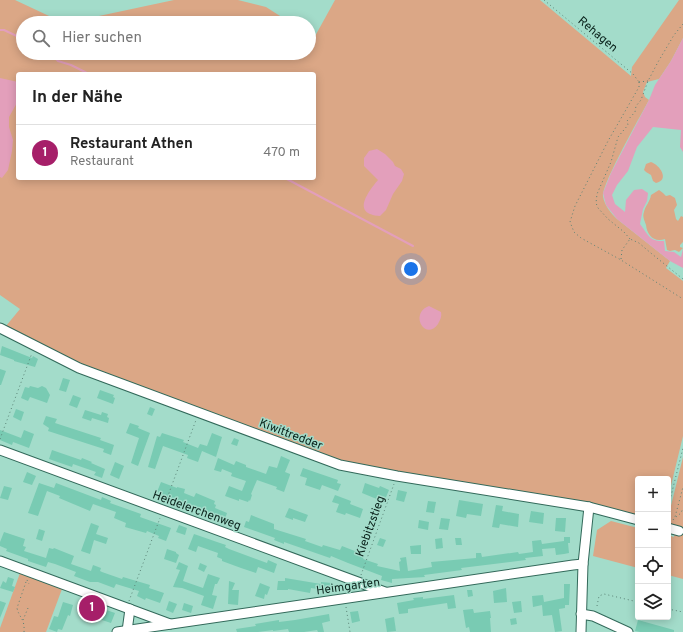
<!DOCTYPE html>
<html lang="de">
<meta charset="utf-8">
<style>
:root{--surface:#fff;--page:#f6f6f6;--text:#222;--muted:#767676;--line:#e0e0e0;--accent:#a61f69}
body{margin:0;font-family:Overpass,sans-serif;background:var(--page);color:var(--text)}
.controls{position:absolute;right:12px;bottom:12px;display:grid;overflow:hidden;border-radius:4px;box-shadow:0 2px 10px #0003}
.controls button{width:36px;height:36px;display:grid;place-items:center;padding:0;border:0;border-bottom:1px solid var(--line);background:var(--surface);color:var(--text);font:20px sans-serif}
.you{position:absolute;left:411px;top:269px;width:14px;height:14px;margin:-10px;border:3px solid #fff;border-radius:50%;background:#1a73e8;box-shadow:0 0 0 6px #1a73e833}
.badge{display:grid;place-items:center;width:26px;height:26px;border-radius:50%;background:var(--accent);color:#fff;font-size:13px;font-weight:700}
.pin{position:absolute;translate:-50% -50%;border:2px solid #fff;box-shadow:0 1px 4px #0006}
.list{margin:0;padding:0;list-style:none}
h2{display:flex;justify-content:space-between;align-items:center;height:52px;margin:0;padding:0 16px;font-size:17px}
h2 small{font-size:13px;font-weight:400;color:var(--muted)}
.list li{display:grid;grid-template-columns:26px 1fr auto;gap:12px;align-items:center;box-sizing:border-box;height:56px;padding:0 16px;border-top:1px solid var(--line)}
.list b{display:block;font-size:15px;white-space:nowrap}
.list p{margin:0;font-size:13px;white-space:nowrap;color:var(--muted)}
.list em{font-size:13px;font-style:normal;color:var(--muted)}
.icon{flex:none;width:22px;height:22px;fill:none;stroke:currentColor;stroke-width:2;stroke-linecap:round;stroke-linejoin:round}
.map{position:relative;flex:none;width:683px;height:632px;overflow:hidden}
.search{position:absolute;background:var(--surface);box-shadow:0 2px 10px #0003;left:16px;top:16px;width:300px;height:44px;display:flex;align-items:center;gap:10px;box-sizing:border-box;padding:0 14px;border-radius:22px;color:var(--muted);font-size:15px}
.panel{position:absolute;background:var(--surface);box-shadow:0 2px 10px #0003;left:16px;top:72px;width:300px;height:108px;border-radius:4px}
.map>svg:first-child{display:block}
.green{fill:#dba786;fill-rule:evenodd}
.water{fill:#e39fbb}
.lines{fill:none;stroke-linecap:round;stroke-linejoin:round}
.stream{stroke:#e39fbb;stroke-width:2}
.building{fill:#79cbb3}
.minor-casing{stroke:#32695a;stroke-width:11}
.path{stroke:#5a8376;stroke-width:1;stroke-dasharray:1 3;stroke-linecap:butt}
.minor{stroke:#fff;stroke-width:9}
.labels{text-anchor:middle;stroke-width:3;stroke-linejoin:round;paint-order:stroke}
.street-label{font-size:12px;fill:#0a221b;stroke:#a3dcca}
</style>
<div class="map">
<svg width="683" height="632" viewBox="0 0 683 632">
<rect width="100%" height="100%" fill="#a3dcca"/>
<g class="green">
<path d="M0 0H15L64 23H23V53H309V35L314 38 335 0H540L631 76 632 67 679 0H683V38L671 61 659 79 647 82 643 92 645 97 649 100C641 115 602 184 603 196 604 205 611 213 617 219L670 261 666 268 683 281V436L668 498V479H638V516L379 470 342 462 217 414 81 365 6 326 20 309 0 295ZM18 74H314V178H18Z"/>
<path d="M174 0H238L266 7 291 23H66Z"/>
<path d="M651 162C660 165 670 180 656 183L653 181 651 175 646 172 644 170 646 164Z"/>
<path d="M659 190 663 193 666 196 670 195 675 198 677 205 674 210 676 219 678 221 681 216 683 217V242L680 245V247L683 248 679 252 675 250 670 251 667 250 665 239C654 243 647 235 646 225 645 221 642 217 644 212 645 206 650 202 651 195Z"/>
<path d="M683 457V579L668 575V535L674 537 676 526 668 523V518Z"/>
<path d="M611 521 638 528V568L593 556 597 530Z"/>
<path d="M20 573 62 589 46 632H0V628Z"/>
</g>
<g class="water">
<path d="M683 38V152L680 147 681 130 653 127 637 147 628 171 617 185 612 195 615 204 625 212 626 200 634 190 642 189 648 193 647 201 643 209 640 224C648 234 649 242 664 241L665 251 674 252 681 257 683 249V268L670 261 617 219 606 205 603 193 611 173 649 100 655 85 671 61Z"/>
<path d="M0 78 18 82V101L9 117V127L13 140 12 151 8 170 2 178 0 177Z"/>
<path d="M377 149 385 154 393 162 395 166 401 169 404 174 402 181 393 194 386 210 380 216C351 214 368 192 378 180L364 166V158L369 151Z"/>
<path d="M429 306 441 312C442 317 440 320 438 324 425 342 409 313 429 306Z"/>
</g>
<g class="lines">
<g class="stream">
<path d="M0 30H4L23 39"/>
<path d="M47 53 52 55 58 61 71 65 89 74"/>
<path d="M285 178 413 246"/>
</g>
</g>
<g class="building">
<path d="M2 346 32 358 33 356 38 359 35 367 14 361V360L0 355Z"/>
<path d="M0 369 6 371 1 385H0Z"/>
<path d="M63 378 70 380 66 392 59 390Z"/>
<path d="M30 386 38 388 42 386 46 388 50 395 47 403 30 397 28 401 21 398 25 387 29 388Z"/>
<path d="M100 390 114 395 113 397 115 398 113 404 97 398Z"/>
<path d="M73 395 81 398 77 408 69 405Z"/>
<path d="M150 407 155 409 152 416 147 414Z"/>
<path d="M16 409 24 412 21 421 13 417Z"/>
<path d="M85 410 101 415 102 412 108 414 107 417 109 418 108 423 92 418 91 421 82 418Z"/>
<path d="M46 416 57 419 55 423 101 438 100 440 114 445 111 455 103 452 104 449 48 431 49 428 43 424Z"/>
<path d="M130 423 139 426 138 428 150 433 138 466 131 463 139 438 126 433Z"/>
<path d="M0 430 21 438 24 430 34 434 29 448 13 442 12 445 0 440Z"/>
<path d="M162 433 184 440 183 442 198 448 200 444 207 446 212 433 222 437 216 457 202 451 198 462 187 458 188 455 163 446 155 469 148 467 157 436 160 437Z"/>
<path d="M234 438 239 440 237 446 231 444Z"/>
<path d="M52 450 81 460 82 458 92 462 91 463 105 469 102 478 94 475 96 472 73 464 72 467 49 459Z"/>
<path d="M281 456 290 460 285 472 290 474V475L284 492 276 489 277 487 257 480 251 494 252 495 250 501 249 500 248 502 239 499V501L225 496 229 486 242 491 246 481 231 476 232 473 222 469 221 472 214 470 218 458 234 465 236 461 246 465V467L266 474 269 466 277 468Z"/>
<path d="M115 462 124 466 119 479 110 475Z"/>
<path d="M303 468 338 480 337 483 341 484 338 491 322 485 320 490 305 485 307 478 300 476Z"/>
<path d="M27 472 36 476 32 485 23 482Z"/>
<path d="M161 482 177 488V487L185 489 184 493 194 497 196 493 215 501 214 504 216 505 215 508 227 513 224 522 214 518 215 516 186 505V503L157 492Z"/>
<path d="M39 483 54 488 56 483 101 500 102 497 111 501 110 503 141 514 140 517 171 528 166 541 158 538 159 536 147 531 146 533 125 527 126 523 114 518 116 512 93 504 90 511 59 498 60 496 47 491 38 516 28 513Z"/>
<path d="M365 483 379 488 380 486 389 490 384 502 362 493Z"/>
<path d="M4 486 12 488 8 500 0 498Z"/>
<path d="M398 490 407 492 404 502 396 500Z"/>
<path d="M335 495 351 501 350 504 363 509 360 518 346 513 345 515 336 512 339 504 332 502Z"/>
<path d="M459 500 483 504 481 516 467 514 466 518 456 516Z"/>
<path d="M428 501 436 502 434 513 426 512Z"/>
<path d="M496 505 503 506 502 511 519 514 518 527 500 524 499 528 492 527Z"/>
<path d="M289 508 308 515 305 522 293 518V520L285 517Z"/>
<path d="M531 511 544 513 543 524 529 522Z"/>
<path d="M373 512 379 515 376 525 369 522Z"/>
<path d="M251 515 274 524V529L306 539 305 541 322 547 323 545 340 550 342 546 365 555 363 559 378 564 377 566 400 571 399 562 401 561 400 558 406 557 408 571 432 567 431 562 476 558V553H481L482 557 518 552 519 554 533 552 532 541 541 540 542 544 564 541V537H570V543H568L569 553 564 554 556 555 555 548 542 549 543 556 525 558 526 560 461 568 462 570 424 575 425 577 392 579V583L381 580 382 576 348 563 331 556 330 558 284 542V544L274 540 275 538 244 527 246 521 249 522Z"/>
<path d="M441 518 450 519 448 530 439 529Z"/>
<path d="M556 518H566L565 532 555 531Z"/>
<path d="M419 520 429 522 428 530 418 528Z"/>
<path d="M91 523 99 526 96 534 108 538 106 544 94 540 90 554 81 551Z"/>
<path d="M179 525 187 528 185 535 176 532Z"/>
<path d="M39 529 45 531 42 541 36 539Z"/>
<path d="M4 532 25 539 23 546 26 547 24 551 46 558 49 548 53 549 54 548 74 556 71 564 91 571 93 565 101 568 100 571 102 572 122 579 123 577 150 585 149 588 164 593 160 603 146 598 145 600 137 596 139 591 116 584 114 588 98 582H90L74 576 76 572 55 564 48 562 46 567 28 561V559L6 551 7 549 0 546V542Z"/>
<path d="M194 534 217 542 226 545 225 547 229 549 267 563 268 560 277 564 274 573 258 567 256 573 241 568 222 561V559L217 557 218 553 198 546 196 552 188 549Z"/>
<path d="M380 538 386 540 383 547 377 545Z"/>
<path d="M442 538 443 548 436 549 435 539Z"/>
<path d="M455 538H461L462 545H456Z"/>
<path d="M421 545V554H411L410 546Z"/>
<path d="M167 549 176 552V553L179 555 176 563 164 559Z"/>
<path d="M179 562 188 566 183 581 203 588 208 574 220 578 217 584H215L212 595 217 596 213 609 201 605 204 596 182 588 173 587 180 570 176 569Z"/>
<path d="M200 563 207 566 204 572 198 569Z"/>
<path d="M8 577 14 579 12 586 15 587 13 592 0 588 3 581 6 583Z"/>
<path d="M285 578 321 584V582L332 583 330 591 311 588 310 593 288 589V590H277L278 581H285Z"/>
<path d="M229 581 235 583 232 590H239L238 605 228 604Z"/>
<path d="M260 583 270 587 267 595 265 594 264 599 255 596Z"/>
<path d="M564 584H570L569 605H565V608L559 609 562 631 555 632 552 615 543 616 542 605 533 607 532 596 543 595 544 602 564 598Z"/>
<path d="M506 588 507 602 494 603 493 591Z"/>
<path d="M467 590H472L473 596 468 597Z"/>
<path d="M454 595 456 608 448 609 447 603 408 609V613L399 614 397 603 414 600 413 598 423 597V599Z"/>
<path d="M0 601 6 603 0 618Z"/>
<path d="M169 601 177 604 173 613 166 610Z"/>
<path d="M521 601 522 612 514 613 512 602Z"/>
<path d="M63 602 73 605 70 616 68 615 62 630 58 629 57 632 49 629 54 616 58 617Z"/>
<path d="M86 603 115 613 111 623 93 617V618L81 614Z"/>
<path d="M184 603 193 606 191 613 182 610Z"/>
<path d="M473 609 474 613 490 611 491 618H490L491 632H470L469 627 466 628 463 610Z"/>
<path d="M358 611 360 621 352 623 350 612Z"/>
<path d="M329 614 330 621 322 623 324 632H318L317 630 304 632H289L288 629 273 631V630L258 632H237L236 629 256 626 255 624 279 620V622L295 620Z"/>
<path d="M394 617 396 631 387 632 385 619Z"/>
<path d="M516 618 517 624 511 625 510 619Z"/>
<path d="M638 620 674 630V632H640L635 631Z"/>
</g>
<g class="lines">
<g class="minor-casing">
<g id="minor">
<path d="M0 328 79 368 340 465 397 476 589 507 638 520"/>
<path d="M0 450 385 592"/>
<path d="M668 528 679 531"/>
<path d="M0 561 170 624"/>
<path d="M581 614 593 616 628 632"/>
<path d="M127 631 130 609"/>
<path d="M117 632 573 565 583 564"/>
<path d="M581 632 583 564 589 507"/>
</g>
</g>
<g class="path">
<path d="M544 0 633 74 639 82"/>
<path d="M639 82V87L608 141 575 206 570 222 574 232 581 238 621 260 683 299"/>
<path d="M639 82 648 81"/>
<path d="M630 239 624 232 608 219 598 208 596 203 597 194 611 162 618 137 628 125 627 121 635 112 636 106 641 100 648 81 658 62 674 35 683 24"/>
<path d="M621 259 622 250 630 239 639 243 652 254 683 279"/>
<path d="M0 439 32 353"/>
<path d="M166 501 196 420"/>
<path d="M668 508 683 448"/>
<path d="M676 517 681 513 683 508"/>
<path d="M673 520 675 517 683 487"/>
<path d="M361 575 394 484"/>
<path d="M27 580 29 584"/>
<path d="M129 601 160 518"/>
<path d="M597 606 599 596 604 594 638 602"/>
<path d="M346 607 350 632"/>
<path d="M668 609 683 612"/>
<path d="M23 620 28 608"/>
<path d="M24 632C25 618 19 618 17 608L27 579"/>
</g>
<use href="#minor" class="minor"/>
</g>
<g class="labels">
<g class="street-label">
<text transform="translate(598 34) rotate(40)" y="4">Rehagen</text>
<text transform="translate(291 434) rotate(21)" y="4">Kiwittredder</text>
<text transform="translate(197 510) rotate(20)" y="4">Heidelerchenweg</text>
<text transform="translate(370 526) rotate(-70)" y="4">Kiebitzstieg</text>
<text transform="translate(348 586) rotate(-8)" y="4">Heimgarten</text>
</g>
</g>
</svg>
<div class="controls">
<button>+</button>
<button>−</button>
<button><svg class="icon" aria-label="locate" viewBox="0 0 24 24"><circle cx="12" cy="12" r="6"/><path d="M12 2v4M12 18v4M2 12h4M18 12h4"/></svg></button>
<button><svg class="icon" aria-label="layers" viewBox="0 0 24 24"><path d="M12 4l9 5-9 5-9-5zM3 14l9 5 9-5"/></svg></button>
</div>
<div class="you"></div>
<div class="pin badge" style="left:92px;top:608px">1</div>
<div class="search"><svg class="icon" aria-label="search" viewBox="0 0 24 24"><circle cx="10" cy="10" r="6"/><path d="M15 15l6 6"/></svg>Hier suchen</div>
<section class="panel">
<h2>In der Nähe<small></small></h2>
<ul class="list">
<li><span class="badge">1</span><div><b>Restaurant Athen</b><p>Restaurant</p></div><em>470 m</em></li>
</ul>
</section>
</div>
